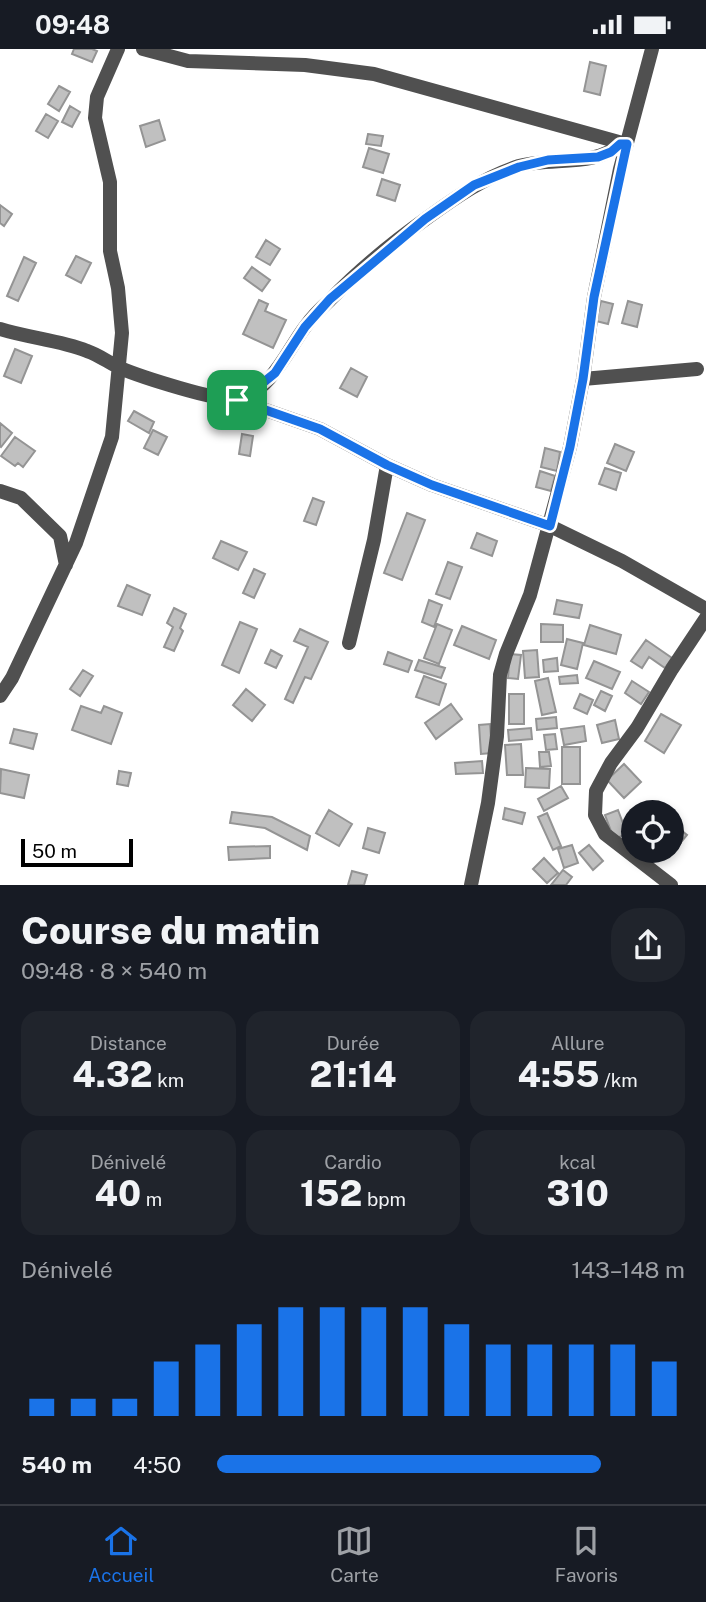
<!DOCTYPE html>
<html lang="fr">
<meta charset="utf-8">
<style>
:root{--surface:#171b24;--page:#20242c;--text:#f1f3f6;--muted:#9ea1a6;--line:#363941;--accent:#1a73e8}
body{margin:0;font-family:"Public Sans",sans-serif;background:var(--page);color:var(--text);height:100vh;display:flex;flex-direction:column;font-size:26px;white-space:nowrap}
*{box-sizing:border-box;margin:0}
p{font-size:23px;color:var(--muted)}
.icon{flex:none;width:38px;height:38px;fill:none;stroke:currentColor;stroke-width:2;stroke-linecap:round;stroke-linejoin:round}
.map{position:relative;height:836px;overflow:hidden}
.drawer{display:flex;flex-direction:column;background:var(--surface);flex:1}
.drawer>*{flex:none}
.controls{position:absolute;left:621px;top:751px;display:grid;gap:14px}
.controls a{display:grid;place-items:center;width:63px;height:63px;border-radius:50%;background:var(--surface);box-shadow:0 4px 10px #0003;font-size:35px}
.scale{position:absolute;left:21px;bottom:18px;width:112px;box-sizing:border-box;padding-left:7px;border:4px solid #000;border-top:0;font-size:19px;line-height:24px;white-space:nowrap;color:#000;-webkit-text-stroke:5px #fff;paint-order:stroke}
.pin{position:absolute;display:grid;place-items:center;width:60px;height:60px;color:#fff;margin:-30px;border-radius:14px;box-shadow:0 4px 10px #0006}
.round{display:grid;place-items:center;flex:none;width:74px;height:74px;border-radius:28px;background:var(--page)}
.head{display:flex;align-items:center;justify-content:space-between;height:119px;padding:0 21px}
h1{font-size:38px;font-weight:800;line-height:52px}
.figures{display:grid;grid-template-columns:repeat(3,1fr);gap:10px;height:119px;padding:7px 21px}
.figures div{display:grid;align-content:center;border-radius:18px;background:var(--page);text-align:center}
.figures b{font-size:35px;font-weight:800}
.figures small{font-size:19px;font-weight:400}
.figures p{font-size:19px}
.chart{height:196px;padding:14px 21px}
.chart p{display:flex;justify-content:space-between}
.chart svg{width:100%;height:126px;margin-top:7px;stroke:var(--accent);stroke-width:6}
ul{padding:0 21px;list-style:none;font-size:23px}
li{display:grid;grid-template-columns:112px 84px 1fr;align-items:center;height:52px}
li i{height:18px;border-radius:9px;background:var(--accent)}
.status{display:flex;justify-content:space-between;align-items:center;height:49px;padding:0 35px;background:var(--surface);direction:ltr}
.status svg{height:19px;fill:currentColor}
.tabs{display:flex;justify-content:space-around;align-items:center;height:98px;border-top:2px solid var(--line);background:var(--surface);font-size:19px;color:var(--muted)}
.tabs a{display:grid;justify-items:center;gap:4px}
.tabs .current{color:var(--accent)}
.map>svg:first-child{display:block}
.building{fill:#c0c0c0;stroke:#949494;stroke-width:2}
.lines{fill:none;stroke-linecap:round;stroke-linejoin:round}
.street{stroke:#505050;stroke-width:14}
.route-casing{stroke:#fff;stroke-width:14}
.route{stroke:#1a73e8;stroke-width:9}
</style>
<div class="status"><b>09:48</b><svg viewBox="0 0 49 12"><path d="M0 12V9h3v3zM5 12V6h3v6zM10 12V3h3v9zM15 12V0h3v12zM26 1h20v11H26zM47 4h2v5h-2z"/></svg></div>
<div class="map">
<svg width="706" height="836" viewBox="0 0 706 836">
<rect width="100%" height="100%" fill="#fff"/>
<path class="building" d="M 74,0 L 92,0 L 97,2 L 92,13 L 72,5 Z
M 590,13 L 606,17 L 600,46 L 584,42 Z
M 59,37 L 70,43 L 59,62 L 48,55 Z
M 70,57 L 80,63 L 72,78 L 62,73 Z
M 46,65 L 58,72 L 48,89 L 36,82 Z
M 159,71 L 165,91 L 146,98 L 140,77 Z
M 368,85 L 383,87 L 381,97 L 366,95 Z
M 369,99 L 389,105 L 383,124 L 363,118 Z
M 382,130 L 400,136 L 395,152 L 377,146 Z
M 0,156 L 12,165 L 4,177 L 0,174 Z
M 266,191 L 280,200 L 270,216 L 256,208 Z
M 76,207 L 91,214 L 81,234 L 66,226 Z
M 24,208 L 36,214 L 18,252 L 7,247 Z
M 252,218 L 270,231 L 262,242 L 244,229 Z
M 259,251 L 268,255 L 265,262 L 286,271 L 273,299 L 243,285 Z
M 601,252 L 613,255 L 608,275 L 596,272 Z
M 628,252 L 642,256 L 637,278 L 622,274 Z
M 15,300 L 32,307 L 21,334 L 4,327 Z
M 351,319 L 367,328 L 357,348 L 340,339 Z
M 134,362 L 154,373 L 149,384 L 128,372 Z
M 0,374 L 12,384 L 1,398 L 0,397 Z
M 153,381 L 167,388 L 158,406 L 144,399 Z
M 242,385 L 253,387 L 250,407 L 239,405 Z
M 15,388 L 35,402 L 23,418 L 18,414 L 15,417 L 1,407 Z
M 615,395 L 634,403 L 626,422 L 607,414 Z
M 545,399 L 560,403 L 557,422 L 541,418 Z
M 605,419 L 621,424 L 616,441 L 599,435 Z
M 540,422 L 555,427 L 551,442 L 536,438 Z
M 313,449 L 324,453 L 316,476 L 304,472 Z
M 407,464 L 425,471 L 402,531 L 384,524 Z
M 477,484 L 497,492 L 492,507 L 471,499 Z
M 221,492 L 247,503 L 238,521 L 213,509 Z
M 448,513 L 462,518 L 450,550 L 436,545 Z
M 254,520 L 265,525 L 254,549 L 243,544 Z
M 127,536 L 150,546 L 142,566 L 118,557 Z
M 429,551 L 442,556 L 434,578 L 422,573 Z
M 557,551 L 582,556 L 579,569 L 554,565 Z
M 174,559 L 186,565 L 180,579 L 183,582 L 174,602 L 164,598 L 173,578 L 167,574 Z
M 240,573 L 257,580 L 239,624 L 222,616 Z
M 437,575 L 452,581 L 439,615 L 424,609 Z
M 541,575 L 563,576 L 563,593 L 541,593 Z
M 590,576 L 621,586 L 616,605 L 584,596 Z
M 462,577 L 496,591 L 489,610 L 454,596 Z
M 300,580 L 328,593 L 311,630 L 305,628 L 293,654 L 285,650 L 308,598 L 294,592 Z
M 567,590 L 583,594 L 577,620 L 561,616 Z
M 646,591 L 672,609 L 665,619 L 649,608 L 642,619 L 631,612 Z
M 271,601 L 282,607 L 276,619 L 265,614 Z
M 537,601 L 539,628 L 525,629 L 523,602 Z
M 388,603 L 412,612 L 408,623 L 384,615 Z
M 510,605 L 521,606 L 518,630 L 508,629 Z
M 557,609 L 558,622 L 544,623 L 543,611 Z
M 419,611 L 445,619 L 441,629 L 415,621 Z
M 594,612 L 620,623 L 612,640 L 586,629 Z
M 83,621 L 93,627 L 80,647 L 70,640 Z
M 577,626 L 578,634 L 560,635 L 559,628 Z
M 424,627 L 446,635 L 439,656 L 416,648 Z
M 548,629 L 556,663 L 542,666 L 535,632 Z
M 632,632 L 649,643 L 641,655 L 625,644 Z
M 246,640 L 265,656 L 252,672 L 233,656 Z
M 601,642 L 612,647 L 605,662 L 594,656 Z
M 509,645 L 524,645 L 524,675 L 509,675 Z
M 580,645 L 593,651 L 587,665 L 574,659 Z
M 451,655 L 462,670 L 436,690 L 425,674 Z
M 81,657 L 101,664 L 104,657 L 122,664 L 111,695 L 72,681 Z
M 661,665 L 681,676 L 664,704 L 645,692 Z
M 556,668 L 557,679 L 537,681 L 536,670 Z
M 615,671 L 619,690 L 602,694 L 597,676 Z
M 490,675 L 492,704 L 481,705 L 479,676 Z
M 584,677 L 586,692 L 564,696 L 561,680 Z
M 531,679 L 532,690 L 509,692 L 508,681 Z
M 14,680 L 37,685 L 33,700 L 10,694 Z
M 555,685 L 557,700 L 546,701 L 544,686 Z
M 521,695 L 523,726 L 507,726 L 505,696 Z
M 562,698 L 580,698 L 580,735 L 562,735 Z
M 539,703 L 549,703 L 551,717 L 540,718 Z
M 482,712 L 483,724 L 456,725 L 455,714 Z
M 624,715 L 641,733 L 624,749 L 607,731 Z
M 526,719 L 550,720 L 549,739 L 525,738 Z
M 1,720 L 29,726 L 24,749 L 0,744 Z
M 119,722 L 131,724 L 128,737 L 117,735 Z
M 561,737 L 568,749 L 544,762 L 538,750 Z
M 505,759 L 525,764 L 522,775 L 503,770 Z
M 329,761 L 352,775 L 339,797 L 316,784 Z
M 618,761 L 627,785 L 614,790 L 605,766 Z
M 232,763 L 272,768 L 310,787 L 307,801 L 265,779 L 230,774 Z
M 547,764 L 561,797 L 553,801 L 538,768 Z
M 677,778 L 687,786 L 670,807 L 663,802 L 672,802 L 672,785 Z
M 368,779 L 385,784 L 379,804 L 363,799 Z
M 572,796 L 578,814 L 564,819 L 558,800 Z
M 589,796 L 603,812 L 593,821 L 579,804 Z
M 270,797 L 270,809 L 229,811 L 228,798 Z
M 544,809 L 558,824 L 547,834 L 533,820 Z
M 563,821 L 572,828 L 566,836 L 551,836 Z
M 352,822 L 367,826 L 364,836 L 348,836 Z"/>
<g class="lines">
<path class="street" d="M 143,0 L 188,12 L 305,16 L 374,25 L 626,95
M 0,280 C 28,289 60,291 87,302 C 99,306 109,314 120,319 C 139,327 221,354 238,350 C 271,342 287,302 305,278 C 312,268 321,259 330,251 C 359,221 393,193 427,169 C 456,148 485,128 519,117 C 551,108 597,118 620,95
M 583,330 L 697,320
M 237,351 L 320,380 L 387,416 L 432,436 L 550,477 L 622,512 L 706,560
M 0,442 L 21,449 L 60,487 L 66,516
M 349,594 L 374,491 L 387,416
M 0,647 L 12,629 L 76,494 L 112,388 L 122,284 L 118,239 L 110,202 L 110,133 L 95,69 L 97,48 L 118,0
M 471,836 L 488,754 L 497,687 L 500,626 L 506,605 L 530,546 L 570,398 L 583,330 L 594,248 L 620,120 L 652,0
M 671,836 L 605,785 L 595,766 L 596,742 L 611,714 L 637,679 L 672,620 L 706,569"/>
</g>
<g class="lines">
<defs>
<path id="route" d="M 620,95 L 627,95 L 594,248 L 583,330 L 570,398 L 550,477 L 432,436 L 387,416 L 320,380 L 237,351 L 253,342 L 275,324 L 305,278 L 330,250 L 425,170 L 474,136 L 519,118 L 548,111 L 598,108 L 611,103 Z"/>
</defs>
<use href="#route" class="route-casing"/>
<use href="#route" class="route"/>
</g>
</svg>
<div class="controls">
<a><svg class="icon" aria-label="locate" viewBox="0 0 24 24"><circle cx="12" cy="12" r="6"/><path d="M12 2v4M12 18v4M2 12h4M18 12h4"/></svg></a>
</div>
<div class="scale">50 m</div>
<div class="pin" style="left:237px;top:351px;background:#1e9e55"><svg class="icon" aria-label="arrive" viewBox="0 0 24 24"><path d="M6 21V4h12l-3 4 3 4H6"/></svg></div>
</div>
<section class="drawer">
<div class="head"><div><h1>Course du matin</h1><p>09:48 · 8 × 540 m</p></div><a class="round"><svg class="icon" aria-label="share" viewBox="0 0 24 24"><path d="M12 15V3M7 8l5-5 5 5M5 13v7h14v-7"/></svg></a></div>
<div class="figures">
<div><p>Distance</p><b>4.32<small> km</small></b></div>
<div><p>Durée</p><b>21:14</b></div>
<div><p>Allure</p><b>4:55<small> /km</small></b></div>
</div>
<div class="figures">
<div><p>Dénivelé</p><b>40<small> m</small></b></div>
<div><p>Cardio</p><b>152<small> bpm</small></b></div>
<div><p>kcal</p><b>310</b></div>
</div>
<div class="chart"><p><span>Dénivelé</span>143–148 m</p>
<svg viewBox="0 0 160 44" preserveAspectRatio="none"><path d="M5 44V38M15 44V38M25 44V38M35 44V25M45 44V19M55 44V12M65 44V6M75 44V6M85 44V6M95 44V6M105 44V12M115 44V19M125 44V19M135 44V19M145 44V19M155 44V25"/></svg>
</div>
<ul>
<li><b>540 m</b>4:50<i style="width:82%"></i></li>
</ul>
</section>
<nav class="tabs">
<a class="current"><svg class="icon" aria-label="home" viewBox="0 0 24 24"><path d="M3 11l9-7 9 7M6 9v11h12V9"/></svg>Accueil</a>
<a><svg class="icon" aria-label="map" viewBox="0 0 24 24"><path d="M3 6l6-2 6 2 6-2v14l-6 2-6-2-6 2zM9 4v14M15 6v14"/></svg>Carte</a>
<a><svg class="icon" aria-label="saved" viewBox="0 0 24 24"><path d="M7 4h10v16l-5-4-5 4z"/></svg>Favoris</a>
</nav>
